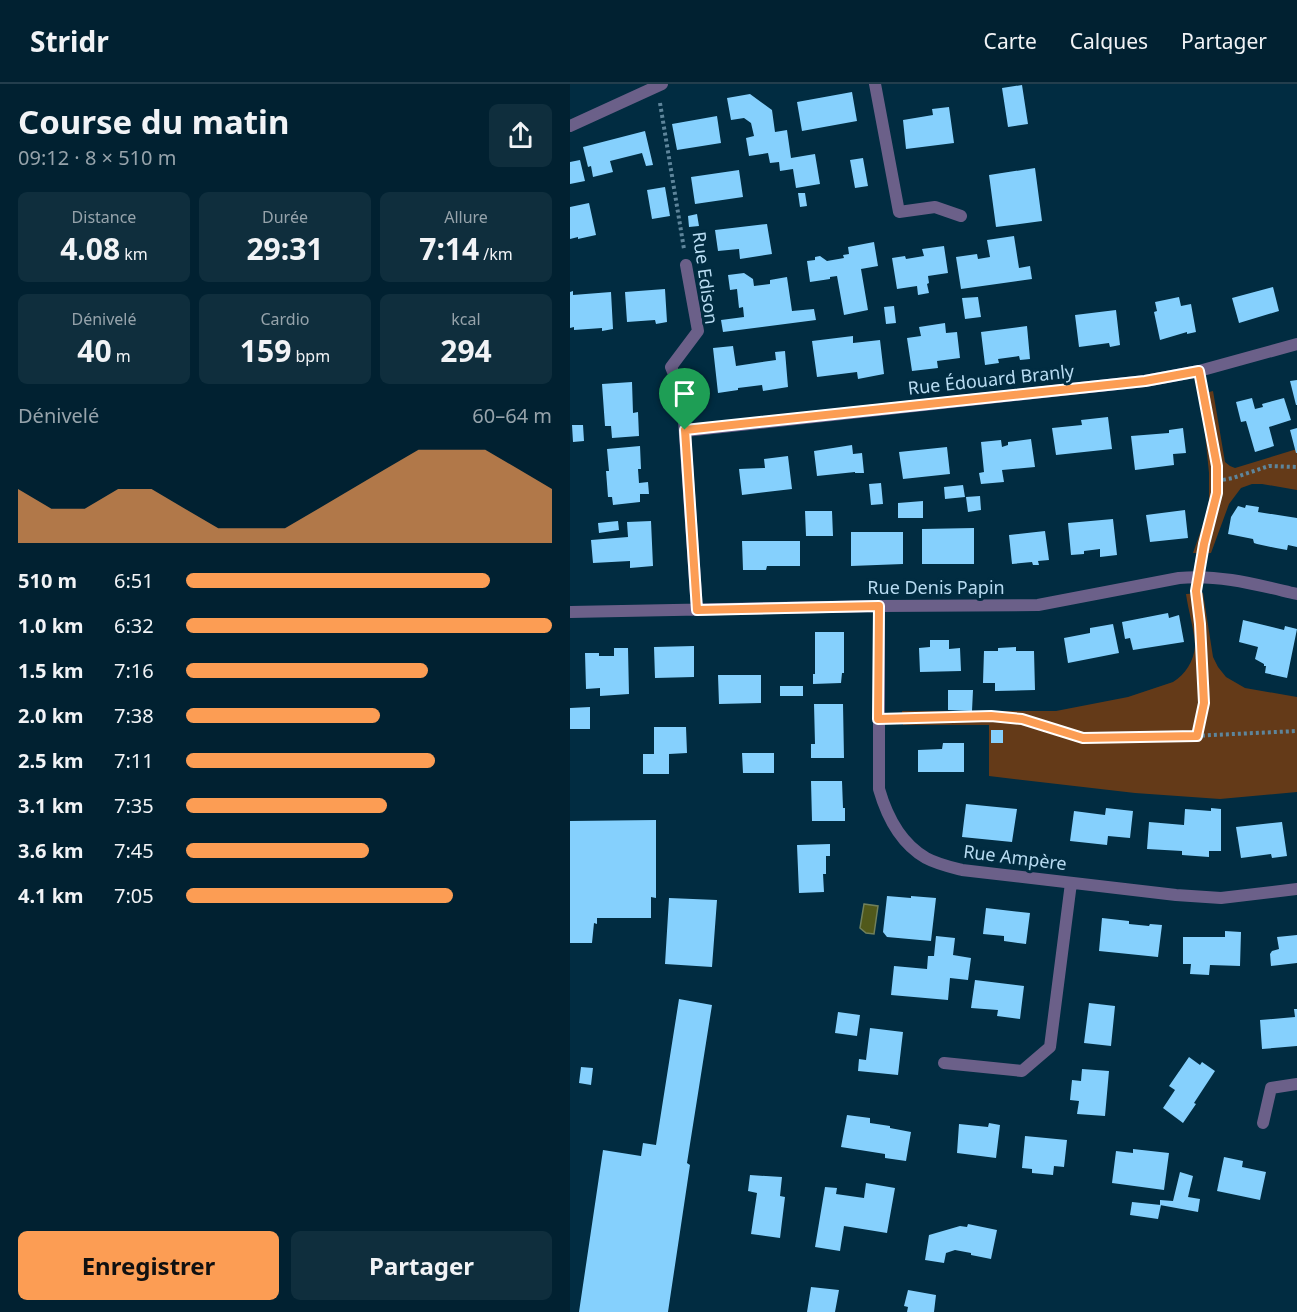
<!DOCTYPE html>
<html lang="fr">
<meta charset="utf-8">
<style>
:root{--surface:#012131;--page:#0f2e3d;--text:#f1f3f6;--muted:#96a3ab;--line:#233e4d;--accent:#fc9d54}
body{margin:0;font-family:"Noto Sans",sans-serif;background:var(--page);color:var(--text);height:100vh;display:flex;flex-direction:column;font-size:22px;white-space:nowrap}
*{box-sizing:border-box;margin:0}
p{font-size:20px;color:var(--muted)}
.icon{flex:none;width:33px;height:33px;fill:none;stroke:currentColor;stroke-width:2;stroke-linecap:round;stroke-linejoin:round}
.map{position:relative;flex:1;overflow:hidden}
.drawer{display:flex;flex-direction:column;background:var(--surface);width:570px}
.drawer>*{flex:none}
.pin{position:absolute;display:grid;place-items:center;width:51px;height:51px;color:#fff;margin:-62px -26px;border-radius:50% 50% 50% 0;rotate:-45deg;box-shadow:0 0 6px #0007}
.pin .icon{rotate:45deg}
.round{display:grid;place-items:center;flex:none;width:63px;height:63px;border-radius:9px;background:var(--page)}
.overview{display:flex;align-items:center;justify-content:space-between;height:102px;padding:0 18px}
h1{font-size:33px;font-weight:700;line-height:45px}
.figures{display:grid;grid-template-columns:repeat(3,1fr);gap:9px;height:102px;padding:6px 18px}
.figures div{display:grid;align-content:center;border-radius:9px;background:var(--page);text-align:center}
.figures b{font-size:30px;font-weight:700}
.figures small{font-size:16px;font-weight:400}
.figures p{font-size:16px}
.chart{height:168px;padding:12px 18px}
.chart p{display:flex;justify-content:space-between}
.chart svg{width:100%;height:108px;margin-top:6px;fill:var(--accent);opacity:.7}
.action{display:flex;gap:12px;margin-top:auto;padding:12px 18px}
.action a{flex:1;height:69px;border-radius:9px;background:var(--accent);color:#111;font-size:24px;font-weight:700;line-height:69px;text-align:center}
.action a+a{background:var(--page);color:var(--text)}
ul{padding:0 18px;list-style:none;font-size:20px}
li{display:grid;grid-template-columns:96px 72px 1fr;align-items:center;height:45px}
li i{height:15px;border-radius:8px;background:var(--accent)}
header{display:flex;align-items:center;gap:36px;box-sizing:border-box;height:84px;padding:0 30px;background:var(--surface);border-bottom:2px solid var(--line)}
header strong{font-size:28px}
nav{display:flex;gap:33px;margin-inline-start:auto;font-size:21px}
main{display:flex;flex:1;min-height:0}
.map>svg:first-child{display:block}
.green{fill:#643a18}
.water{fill:#51591b;stroke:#70805c;stroke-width:1.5}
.building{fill:#85d0fd}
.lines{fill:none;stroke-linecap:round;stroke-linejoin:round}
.path{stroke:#5e859b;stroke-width:4;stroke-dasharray:3 3;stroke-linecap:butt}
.street{stroke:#6b6089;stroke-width:12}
.route-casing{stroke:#fff;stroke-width:12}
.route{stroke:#fc9d54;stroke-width:8}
.labels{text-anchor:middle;stroke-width:6;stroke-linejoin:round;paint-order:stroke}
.street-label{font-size:18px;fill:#b8dcf2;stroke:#012c41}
</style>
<header>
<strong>Stridr</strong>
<nav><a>Carte</a><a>Calques</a><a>Partager</a></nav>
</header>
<main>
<section class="drawer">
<div class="overview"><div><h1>Course du matin</h1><p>09:12 · 8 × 510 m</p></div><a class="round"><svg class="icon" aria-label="share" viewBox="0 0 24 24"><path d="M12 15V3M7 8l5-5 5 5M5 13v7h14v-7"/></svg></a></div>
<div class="figures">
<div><p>Distance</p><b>4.08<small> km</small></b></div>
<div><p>Durée</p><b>29:31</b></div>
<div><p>Allure</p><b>7:14<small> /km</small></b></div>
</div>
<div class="figures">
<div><p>Dénivelé</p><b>40<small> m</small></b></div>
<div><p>Cardio</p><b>159<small> bpm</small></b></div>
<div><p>kcal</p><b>294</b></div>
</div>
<div class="chart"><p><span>Dénivelé</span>60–64 m</p>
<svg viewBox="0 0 160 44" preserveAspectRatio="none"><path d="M0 44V22L10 30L20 30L30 22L40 22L50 30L60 38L70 38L80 38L90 30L100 22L110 14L120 6L130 6L140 6L150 14L160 22V44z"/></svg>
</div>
<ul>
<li><b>510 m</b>6:51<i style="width:83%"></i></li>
<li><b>1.0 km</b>6:32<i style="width:100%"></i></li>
<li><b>1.5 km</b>7:16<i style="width:66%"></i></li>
<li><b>2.0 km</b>7:38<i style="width:53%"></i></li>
<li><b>2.5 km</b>7:11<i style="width:68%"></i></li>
<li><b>3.1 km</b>7:35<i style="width:55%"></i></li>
<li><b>3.6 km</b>7:45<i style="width:50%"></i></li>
<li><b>4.1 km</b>7:05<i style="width:73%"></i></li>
</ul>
<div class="action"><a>Enregistrer</a><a>Partager</a></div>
</section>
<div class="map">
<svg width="727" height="1228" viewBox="0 0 727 1228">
<rect width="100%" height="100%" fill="#012c41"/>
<path class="green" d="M 643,307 L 655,378 L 660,382 L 665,384 L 727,365 L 727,406 L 692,400 L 682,400 L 671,404 L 659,420 L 641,469 L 623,469 L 636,432 L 639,416 L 639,389 L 631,310 Z
M 633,509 L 643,573 L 648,583 L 656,593 L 675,604 L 727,613 L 727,708 L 650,715 L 565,709 L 419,692 L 419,641 L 333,641 L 332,627 L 486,627 L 558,613 L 603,598 C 615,591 624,577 625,562 C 625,549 618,525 616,510 Z"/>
<path class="water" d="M 294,820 L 308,822 L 304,850 L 296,849 L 290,844 Z"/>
<path class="building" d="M 452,1 L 458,40 L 438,43 L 432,4 Z
M 282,8 L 287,37 L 232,47 L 227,18 Z
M 180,10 L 202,26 L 205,48 L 217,46 L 221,74 L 245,70 L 250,100 L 226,104 L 223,85 L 210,87 L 209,78 L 200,79 L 198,69 L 179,72 L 176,54 L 184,52 L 181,39 L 174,34 L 161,36 L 157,14 Z
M 379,23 L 384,59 L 336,65 L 333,36 L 363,31 L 362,25 Z
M 147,32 L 151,59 L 107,66 L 102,40 Z
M 75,47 L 83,81 L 76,82 L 72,69 L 40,77 L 43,88 L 23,93 L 21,82 L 18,83 L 13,63 Z
M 293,74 L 298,102 L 285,104 L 280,76 Z
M 10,76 L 15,97 L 0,100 L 0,78 Z
M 465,84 L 472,137 L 426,143 L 419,91 Z
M 169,86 L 173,113 L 125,120 L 121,93 Z
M 95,103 L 100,132 L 82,135 L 77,106 Z
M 228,109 L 235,109 L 237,122 L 230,123 Z
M 19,119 L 26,151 L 8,155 L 8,153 L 0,155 L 0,123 Z
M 127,130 L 129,142 L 119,143 L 118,132 Z
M 197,140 L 202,170 L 170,175 L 169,165 L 148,167 L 145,146 Z
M 444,152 L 449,184 L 460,182 L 462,195 L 391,205 L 386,173 L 407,170 L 408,175 L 420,173 L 417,156 Z
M 304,158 L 308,182 L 291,185 L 298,226 L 274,231 L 267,192 L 260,193 L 260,195 L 240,198 L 237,177 L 245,176 L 245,173 L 250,172 L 257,177 L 274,174 L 273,171 L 279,170 L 278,163 Z
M 374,162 L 378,189 L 358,192 L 359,199 L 357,200 L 359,209 L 348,211 L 347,202 L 327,205 L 322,174 L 335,172 L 336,175 L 354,172 L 352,165 Z
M 174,189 L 183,195 L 184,202 L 200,200 L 200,196 L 217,193 L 222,227 L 244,225 L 246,236 L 153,248 L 151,236 L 174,233 L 173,223 L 169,224 L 167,205 L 160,206 L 158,191 Z
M 703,203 L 709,227 L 669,239 L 662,214 Z
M 95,205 L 97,238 L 86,240 L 85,236 L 57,238 L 55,208 Z
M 3,207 L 3,211 L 41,208 L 43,245 L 32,247 L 32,244 L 4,246 L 4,243 L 0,244 L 0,208 Z
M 408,213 L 411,233 L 395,235 L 392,214 Z
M 609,213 L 611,222 L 621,220 L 626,248 L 617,250 L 617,248 L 590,256 L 584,228 L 587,227 L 585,218 Z
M 324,222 L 326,239 L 316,240 L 314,223 Z
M 546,226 L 550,261 L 540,263 L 539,259 L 509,263 L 505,231 Z
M 375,239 L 376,249 L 387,248 L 390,274 L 367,277 L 368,284 L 342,287 L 337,254 L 351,252 L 349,243 Z
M 457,242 L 460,275 L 450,276 L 449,272 L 428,275 L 429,279 L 415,281 L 411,248 Z
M 283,252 L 283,259 L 310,256 L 314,290 L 288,295 L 287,288 L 247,293 L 242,257 Z
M 163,262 L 166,282 L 206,276 L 205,268 L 215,267 L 218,303 L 193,307 L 192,301 L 168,304 L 168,306 L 148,309 L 143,264 Z
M 727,296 L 727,321 L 726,321 L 720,297 Z
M 62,298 L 63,329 L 68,328 L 69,352 L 42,354 L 41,342 L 35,342 L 32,300 Z
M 682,314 L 685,325 L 693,323 L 692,320 L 714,314 L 721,336 L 699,343 L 704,362 L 685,368 L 676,337 L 671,338 L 666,318 Z
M 538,333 L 542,365 L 486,371 L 482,344 L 512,341 L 511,336 Z
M 2,341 L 13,341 L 14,357 L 3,358 Z
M 613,344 L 616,369 L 603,370 L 604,381 L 565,386 L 561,352 L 599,349 L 599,346 Z
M 727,344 L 727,369 L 726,369 L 720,346 Z
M 461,355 L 465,383 L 432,386 L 434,398 L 411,400 L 409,389 L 414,388 L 411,358 L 431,356 L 432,363 L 438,361 L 438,358 Z
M 282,361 L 283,370 L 292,369 L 294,389 L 285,389 L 285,388 L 247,392 L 244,367 Z
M 70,362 L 71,385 L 68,385 L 69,399 L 78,398 L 79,410 L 70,410 L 70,418 L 43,421 L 42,413 L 38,413 L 36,387 L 39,387 L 37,365 Z
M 377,363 L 380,390 L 333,395 L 329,368 Z
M 218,372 L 222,405 L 172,411 L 169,385 L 195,384 L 194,375 Z
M 311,399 L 313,420 L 301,421 L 299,400 Z
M 393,401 L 395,413 L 375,415 L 374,403 Z
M 410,412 L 411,426 L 398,428 L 396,413 Z
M 353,417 L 353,434 L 328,434 L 328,419 Z
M 676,421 L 689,423 L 688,428 L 727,434 L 727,463 L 718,461 L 717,466 L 706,464 L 687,460 L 684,459 L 683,455 L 658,450 L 661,433 L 668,422 L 675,424 Z
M 615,426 L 618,454 L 580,458 L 576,431 Z
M 235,427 L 262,427 L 263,452 L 236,452 Z
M 543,435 L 547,471 L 530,473 L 530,465 L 514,467 L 514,470 L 501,471 L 498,439 Z
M 48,437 L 49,446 L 29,449 L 28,439 Z
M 81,437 L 83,482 L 60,484 L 60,477 L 23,479 L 21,456 L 58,453 L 57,438 Z
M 404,444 L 404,480 L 352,480 L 352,445 Z
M 475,447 L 479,476 L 468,477 L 469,481 L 463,481 L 462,478 L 442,480 L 439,451 Z
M 281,448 L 333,448 L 333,480 L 281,482 Z
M 172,457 L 230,457 L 230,482 L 197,482 L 196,486 L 173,486 Z
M 598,529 L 599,534 L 609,531 L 614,558 L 563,566 L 560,554 L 555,555 L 552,538 Z
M 673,536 L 714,546 L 715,542 L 727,545 L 717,594 L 695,589 L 696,582 L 694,582 L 694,580 L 685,575 L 688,563 L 669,558 Z
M 543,540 L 549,569 L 498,579 L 494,554 L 520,549 L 520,544 Z
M 245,548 L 274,548 L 274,589 L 272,589 L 271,599 L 243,600 L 243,590 L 245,590 Z
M 360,556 L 379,556 L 379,565 L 390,564 L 391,587 L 350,588 L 349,564 L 360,563 Z
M 124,562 L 124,593 L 85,594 L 84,563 Z
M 446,563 L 446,567 L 464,567 L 465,606 L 425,607 L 425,599 L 413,599 L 414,567 L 428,567 L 428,564 Z
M 44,564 L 58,564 L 59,610 L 30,612 L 30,604 L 16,605 L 15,569 L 29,569 L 29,572 L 44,572 Z
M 148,591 L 191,591 L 191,619 L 149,620 Z
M 210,602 L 233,602 L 233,612 L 210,612 Z
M 378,606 L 403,606 L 402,627 L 378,626 Z
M 244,620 L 273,620 L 274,674 L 241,674 L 241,660 L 245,660 Z
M 20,623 L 20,645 L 0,645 L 0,624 Z
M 84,643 L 116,643 L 117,669 L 99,670 L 99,690 L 73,690 L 73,670 L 84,670 Z
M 421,646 L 433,646 L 433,659 L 421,659 Z
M 373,659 L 394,659 L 394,688 L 348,688 L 348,666 L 372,665 Z
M 172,669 L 204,669 L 204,689 L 173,689 Z
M 241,697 L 272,697 L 273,724 L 275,724 L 275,737 L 242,737 Z
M 396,720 L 447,725 L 442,758 L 392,753 Z
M 536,724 L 563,727 L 560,754 L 538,752 L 537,761 L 500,757 L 504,727 L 535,731 Z
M 641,724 L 651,725 L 651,767 L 639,767 L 639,773 L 612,771 L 612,767 L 577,765 L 579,738 L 614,741 L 615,725 L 641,727 Z
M 86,736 L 86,814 L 81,813 L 81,834 L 27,834 L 27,840 L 24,839 L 22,859 L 0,859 L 0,737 Z
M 712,738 L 717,772 L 702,774 L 701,770 L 671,774 L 666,743 Z
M 260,760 L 260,772 L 256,772 L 256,790 L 253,790 L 254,808 L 229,809 L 227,761 Z
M 317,812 L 341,814 L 341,812 L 366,814 L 361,857 L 317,853 L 313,848 Z
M 99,814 L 147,816 L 142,883 L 95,880 Z
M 416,824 L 460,829 L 456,860 L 434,857 L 434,852 L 413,850 Z
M 532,834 L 559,837 L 559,840 L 579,842 L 580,840 L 592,841 L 588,873 L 529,867 Z
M 655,847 L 671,848 L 670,882 L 640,881 L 639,891 L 620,890 L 621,880 L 613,880 L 613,853 L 655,853 Z
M 727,851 L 727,879 L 701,882 L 700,870 L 702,867 L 709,865 L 707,853 Z
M 366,852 L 385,854 L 383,871 L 401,874 L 398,896 L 380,894 L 378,916 L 321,911 L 324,882 L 357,885 L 358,872 L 364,872 Z
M 405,896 L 454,902 L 450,935 L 427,932 L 428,926 L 401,924 Z
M 109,915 L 142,921 L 117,1079 L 120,1081 L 98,1228 L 9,1228 L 33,1066 L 71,1072 L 73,1059 L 86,1061 Z
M 519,919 L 545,922 L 541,962 L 514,959 Z
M 724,925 L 727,925 L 727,962 L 692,965 L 690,936 L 725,933 Z
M 268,928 L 290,931 L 287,952 L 265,949 Z
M 300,944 L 333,948 L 328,991 L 288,987 L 289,975 L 296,976 Z
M 619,973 L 630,981 L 632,978 L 645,987 L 624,1019 L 626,1020 L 613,1039 L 593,1024 L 605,1006 L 599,1002 Z
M 11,983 L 23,984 L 21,1001 L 9,999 Z
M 512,985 L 539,987 L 535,1032 L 507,1030 L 509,1017 L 500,1016 L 502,996 L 511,997 Z
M 277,1031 L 300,1034 L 300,1039 L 320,1042 L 320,1044 L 341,1048 L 336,1077 L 315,1074 L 315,1070 L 271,1063 Z
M 419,1039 L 430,1041 L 426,1074 L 387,1069 L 389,1040 L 418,1043 Z
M 455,1052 L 497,1056 L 494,1083 L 484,1082 L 483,1091 L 462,1089 L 462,1085 L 452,1084 Z
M 563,1065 L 599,1069 L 594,1106 L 542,1099 L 546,1067 L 563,1069 Z
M 654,1073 L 673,1077 L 672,1083 L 696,1088 L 690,1116 L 647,1107 Z
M 610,1088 L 623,1092 L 618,1113 L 630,1115 L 628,1128 L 590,1121 L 590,1116 L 603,1117 Z
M 180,1091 L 212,1093 L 210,1112 L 215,1113 L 210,1154 L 181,1150 L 187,1109 L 178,1107 Z
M 296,1099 L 325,1104 L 317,1149 L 274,1142 L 270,1167 L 245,1163 L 255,1103 L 267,1104 L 266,1110 L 294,1114 Z
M 562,1118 L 591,1121 L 588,1135 L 560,1131 Z
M 398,1140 L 427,1146 L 421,1175 L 401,1171 L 401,1169 L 385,1166 L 376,1169 L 374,1179 L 355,1176 L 359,1151 L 390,1142 L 397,1143 Z
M 241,1203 L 269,1206 L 265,1228 L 237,1228 Z
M 338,1206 L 366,1211 L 364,1228 L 337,1228 L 338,1223 L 334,1222 Z"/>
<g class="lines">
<path class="path" d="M 90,19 L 114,165
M 647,397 L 663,394 L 699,382 L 727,383
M 631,479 L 634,460 L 647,409 L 647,382 L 632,303
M 626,510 L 630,540 L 634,619 L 627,652
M 323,635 L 421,632 L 452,635 L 513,654 L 622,652 L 727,647"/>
<path class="street" d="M 305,0 L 329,128 L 365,123 L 391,132
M 0,42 L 92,0
M 116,181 L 128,247 L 101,283 L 112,310 L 113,322 L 127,526
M 115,347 L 575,297 L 629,287 L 727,260
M 309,522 L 309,705 C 317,733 330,759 356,774 C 367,780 380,783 392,786 L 606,811 L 651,814 L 727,805
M 0,528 L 309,522 L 468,521 L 609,494 C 649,490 688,501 727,510
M 374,979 L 452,987 L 480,963 L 501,799
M 693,1039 L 701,1004 L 727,1000"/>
</g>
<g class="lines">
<defs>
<path id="route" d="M 629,287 L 647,382 L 647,409 L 634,460 L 626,507 L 630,540 L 634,619 L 627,652 L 513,654 L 452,635 L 421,632 L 308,635 L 309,522 L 127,526 L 115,346 L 575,297 Z"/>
</defs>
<use href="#route" class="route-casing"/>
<use href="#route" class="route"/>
</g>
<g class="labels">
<g class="street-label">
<text transform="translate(135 194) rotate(82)" y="6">Rue Edison</text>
<text transform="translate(421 296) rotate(-6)" y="6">Rue Édouard Branly</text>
<text x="366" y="510">Rue Denis Papin</text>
<text transform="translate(445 774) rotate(7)" y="6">Rue Ampère</text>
</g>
</g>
</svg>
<div class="pin" style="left:115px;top:346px;background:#1e9e55"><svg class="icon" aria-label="arrive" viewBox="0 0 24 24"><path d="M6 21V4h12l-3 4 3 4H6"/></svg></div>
</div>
</main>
